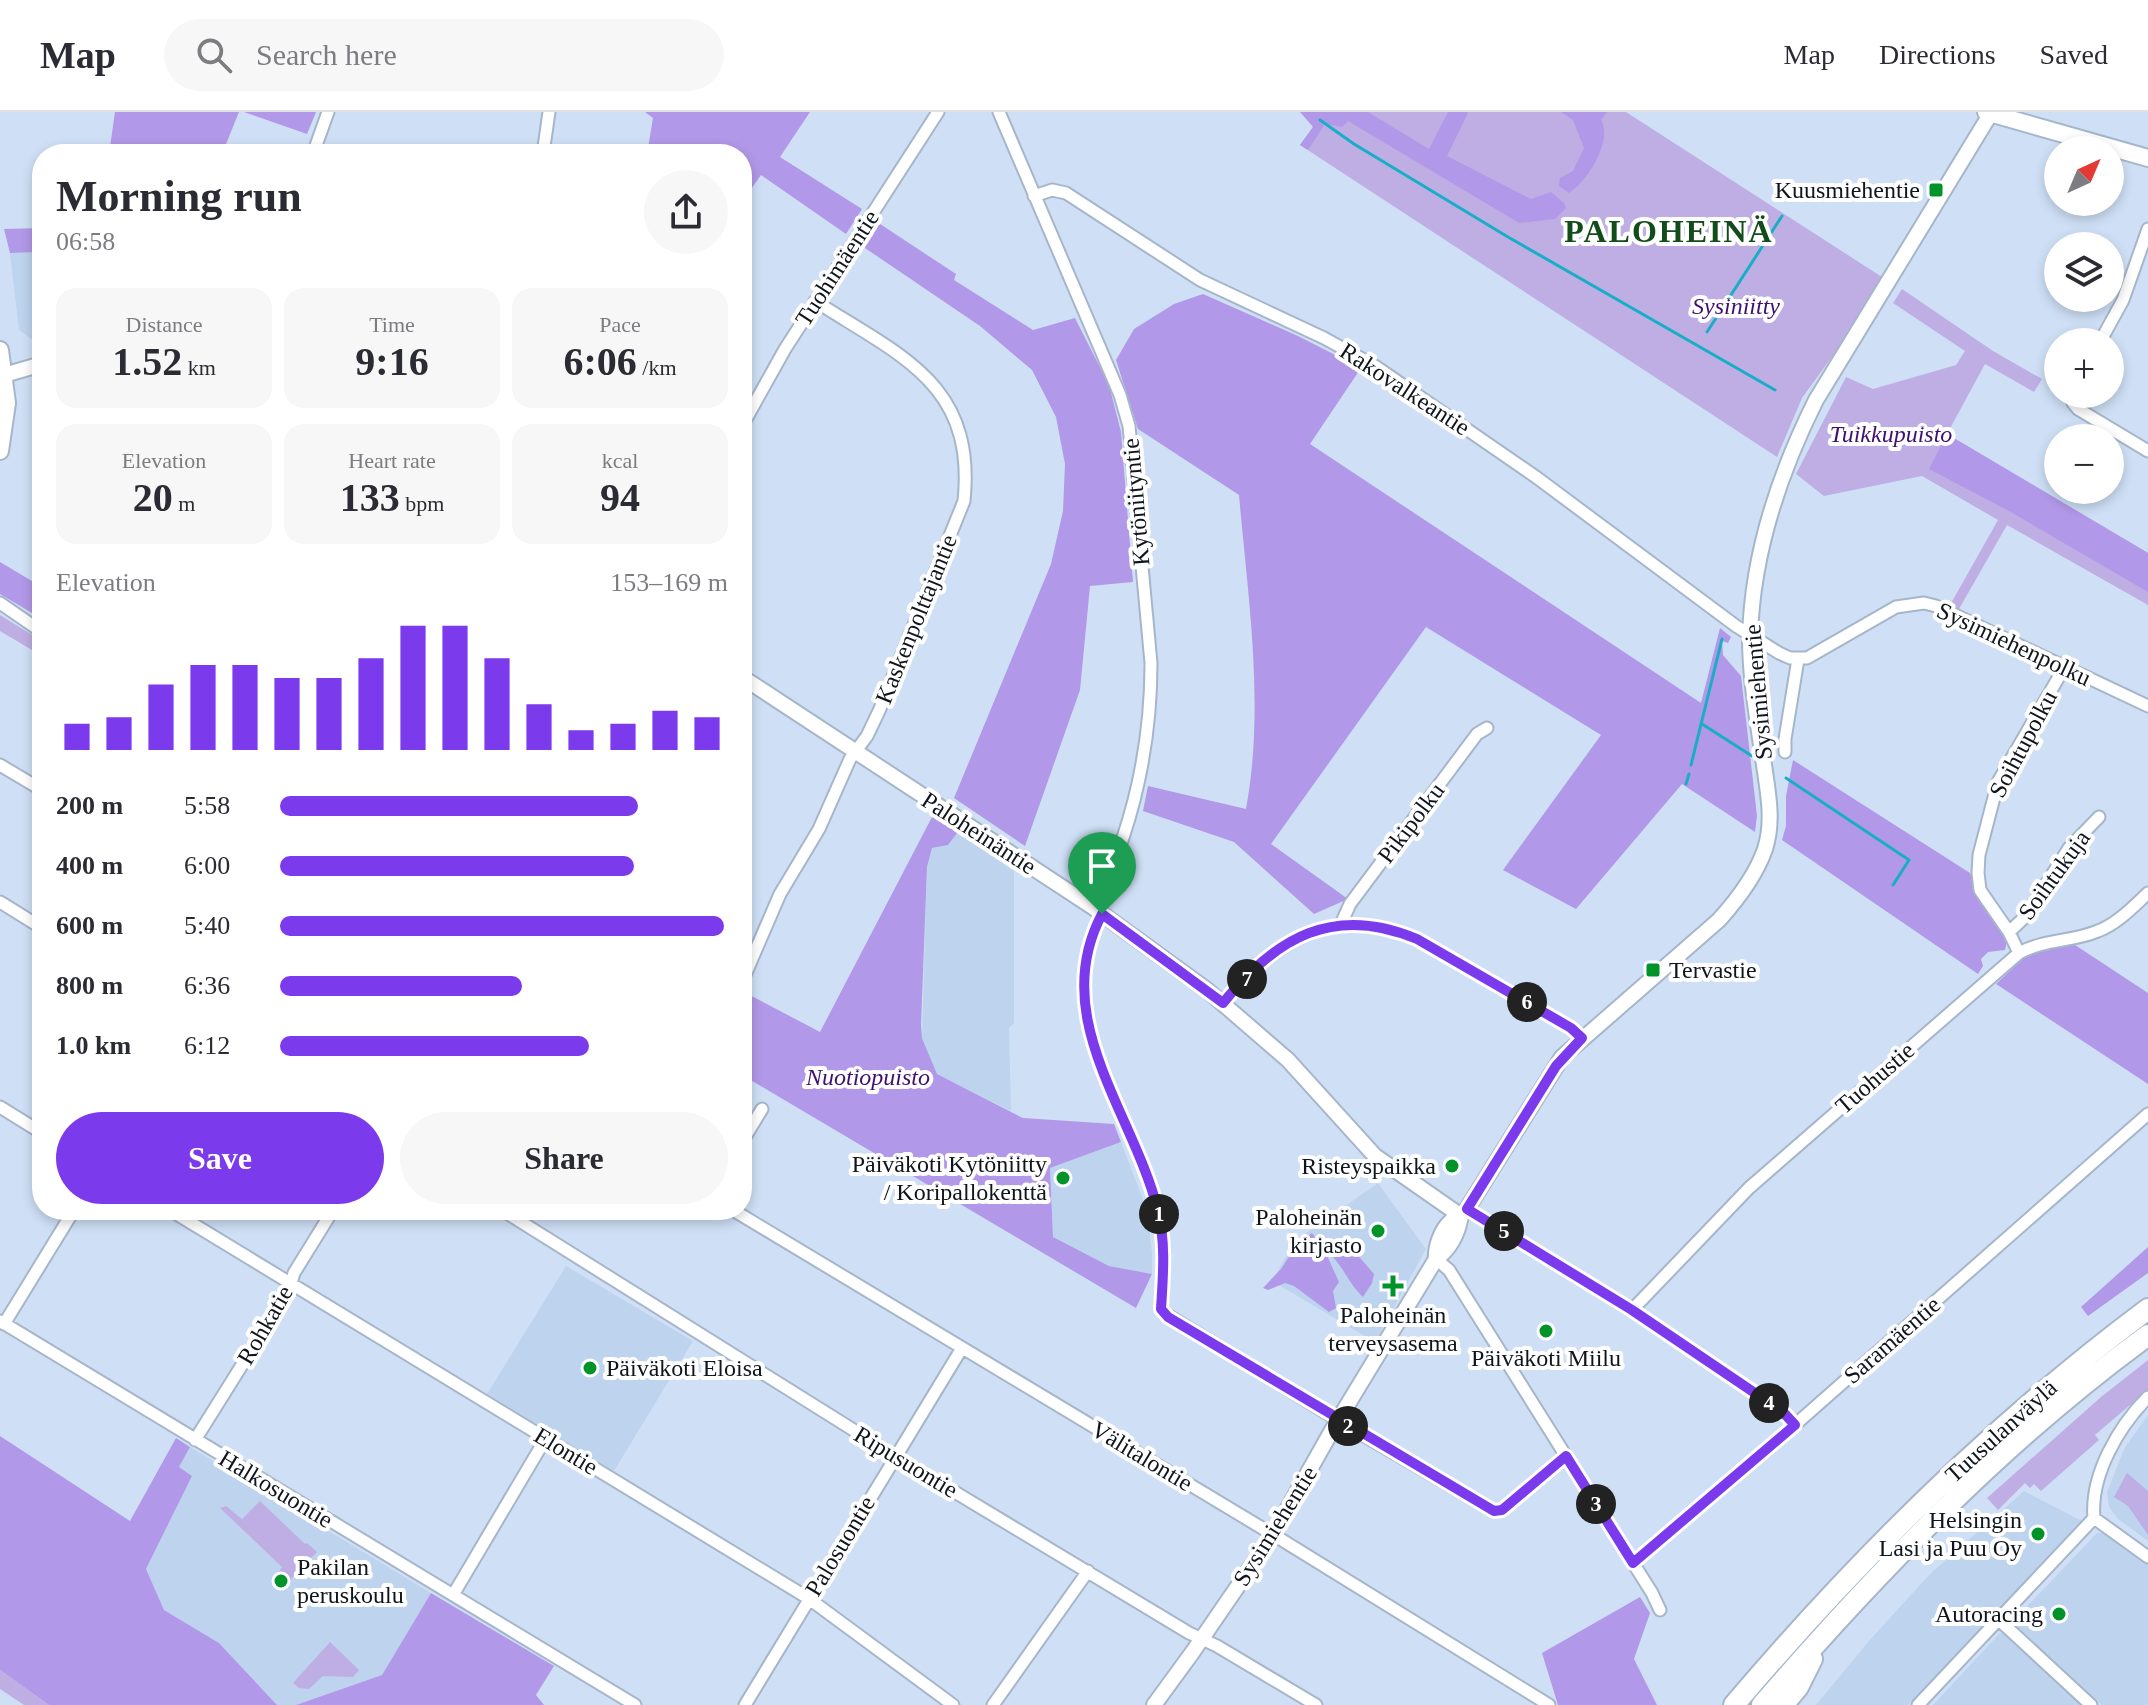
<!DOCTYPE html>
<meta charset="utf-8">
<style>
:root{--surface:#fff;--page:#f7f7f7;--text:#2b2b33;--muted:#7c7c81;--line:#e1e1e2;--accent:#7c3aed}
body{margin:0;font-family:"Times New Roman",serif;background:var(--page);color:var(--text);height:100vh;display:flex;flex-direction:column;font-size:30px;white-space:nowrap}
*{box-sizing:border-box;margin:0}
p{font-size:26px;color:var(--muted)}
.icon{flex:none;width:44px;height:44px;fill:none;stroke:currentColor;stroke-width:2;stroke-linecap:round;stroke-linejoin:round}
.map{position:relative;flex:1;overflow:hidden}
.side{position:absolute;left:32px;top:32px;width:720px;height:1076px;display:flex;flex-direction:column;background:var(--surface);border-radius:32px;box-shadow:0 4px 12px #0003}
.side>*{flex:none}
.needle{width:52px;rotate:44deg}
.fabs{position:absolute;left:2044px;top:24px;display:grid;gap:16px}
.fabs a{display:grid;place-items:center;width:80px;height:80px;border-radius:50%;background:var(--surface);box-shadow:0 4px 12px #0003;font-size:40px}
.pin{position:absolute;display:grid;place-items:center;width:68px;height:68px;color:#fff;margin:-82px -34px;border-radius:50% 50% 50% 0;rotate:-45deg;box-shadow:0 0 8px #0007}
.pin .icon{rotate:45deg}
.km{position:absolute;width:40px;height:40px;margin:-20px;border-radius:50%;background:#222;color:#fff;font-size:22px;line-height:40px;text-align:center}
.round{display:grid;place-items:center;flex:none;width:84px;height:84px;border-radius:42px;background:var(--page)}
.summary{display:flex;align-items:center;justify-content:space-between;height:136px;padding:0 24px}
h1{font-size:44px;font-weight:700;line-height:60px}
.metrics{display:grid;grid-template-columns:repeat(3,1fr);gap:12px;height:136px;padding:8px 24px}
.metrics div{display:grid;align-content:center;border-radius:20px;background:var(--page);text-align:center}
.metrics b{font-size:40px;font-weight:700}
.metrics small{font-size:22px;font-weight:400}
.metrics p{font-size:22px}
.chart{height:224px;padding:16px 24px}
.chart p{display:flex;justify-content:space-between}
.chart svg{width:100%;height:144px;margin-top:8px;stroke:var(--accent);stroke-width:6}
.cta{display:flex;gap:16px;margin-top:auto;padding:16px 24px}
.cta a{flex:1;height:92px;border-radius:48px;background:var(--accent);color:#fff;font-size:32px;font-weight:700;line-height:92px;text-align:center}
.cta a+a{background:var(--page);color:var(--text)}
ul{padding:0 24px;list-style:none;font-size:26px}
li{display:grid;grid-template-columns:128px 96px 1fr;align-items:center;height:60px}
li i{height:20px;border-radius:10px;background:var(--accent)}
header{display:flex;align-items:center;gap:48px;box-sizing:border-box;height:112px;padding:0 40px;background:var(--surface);border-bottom:2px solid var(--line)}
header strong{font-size:38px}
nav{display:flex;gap:44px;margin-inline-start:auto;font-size:28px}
.search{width:560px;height:72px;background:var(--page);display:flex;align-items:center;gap:20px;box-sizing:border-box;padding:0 28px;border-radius:44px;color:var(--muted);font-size:30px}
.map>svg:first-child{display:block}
.built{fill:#bed3ee}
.green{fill:#bfaee4}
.forest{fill:#b298e8}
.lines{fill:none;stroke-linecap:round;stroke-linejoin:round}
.stream{stroke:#18aec5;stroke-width:3}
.minor-casing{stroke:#a6b6ca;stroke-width:15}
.tertiary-casing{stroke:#a6b6ca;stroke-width:18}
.secondary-casing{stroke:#a6b6ca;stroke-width:20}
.motorway-casing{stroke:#a6b6ca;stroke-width:24}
.minor{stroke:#fff;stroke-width:11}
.tertiary{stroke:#fff;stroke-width:14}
.secondary{stroke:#fff;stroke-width:16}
.motorway{stroke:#fff;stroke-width:20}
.route-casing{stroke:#fff;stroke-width:16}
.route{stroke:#7c3aed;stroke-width:10}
.poi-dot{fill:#009329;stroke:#fff;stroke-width:3}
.labels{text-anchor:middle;stroke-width:8;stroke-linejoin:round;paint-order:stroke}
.poi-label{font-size:24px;fill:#0f151c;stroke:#fff;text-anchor:end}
.street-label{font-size:24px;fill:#0f151c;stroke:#fff}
.park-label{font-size:24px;font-style:italic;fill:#3e116f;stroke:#fff}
.district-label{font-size:32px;font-weight:bold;letter-spacing:2px;fill:#114c1a;stroke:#fff}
</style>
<header>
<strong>Map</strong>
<div class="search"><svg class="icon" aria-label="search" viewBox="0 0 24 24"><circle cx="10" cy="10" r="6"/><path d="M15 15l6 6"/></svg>Search here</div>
<nav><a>Map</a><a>Directions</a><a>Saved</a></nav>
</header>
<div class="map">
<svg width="2148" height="1593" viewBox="0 0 2148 1593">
<rect width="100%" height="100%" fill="#cfe0f6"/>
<path class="built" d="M 42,140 L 42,230 L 37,231 L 19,218 L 10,141 Z
M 958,720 L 1014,759 L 1014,911 L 1009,916 L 1011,999 L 937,962 L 922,926 L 927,755 L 932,736 L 948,733 Z
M 1121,1030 L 1147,1098 L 1152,1141 L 1152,1162 L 1109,1154 L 1053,1125 L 1050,1056 Z
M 1378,1071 L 1426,1137 L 1375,1230 L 1272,1169 L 1295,1129 Z
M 566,1154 L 693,1229 L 614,1359 L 487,1282 Z
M 2148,1303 L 2148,1429 L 2118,1407 L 2109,1395 L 2107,1380 L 2124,1337 Z
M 190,1335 L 431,1481 L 382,1563 L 296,1593 L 277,1593 L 219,1531 L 164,1498 L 146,1457 L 192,1364 L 179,1355 Z
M 2024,1379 L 2082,1409 L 1908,1593 L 1816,1593 L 1868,1530 L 1930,1462 Z
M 2097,1421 L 2104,1421 L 2148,1452 L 2148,1593 L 2102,1593 L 2015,1514 L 2016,1506 Z
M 2000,1521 L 2006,1521 L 2083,1593 L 1933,1593 Z"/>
<path class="green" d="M 1324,0 L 1626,0 L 1882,165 L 1845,227 L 1802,286 L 1777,345 L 1300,33 Z
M 1902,177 L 1993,239 L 2042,267 L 2034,280 L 1985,252 L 1947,322 L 2148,441 L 2148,493 L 2007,413 L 1959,497 L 1950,493 L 1998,408 L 1922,364 L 1824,384 L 1796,362 L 1846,265 L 1873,277 L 1956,253 L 1965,239 L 1893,191 Z
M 0,503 L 42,529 L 42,544 L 0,519 Z
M 2148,1248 L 2148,1278 L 2134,1293 L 2130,1293 L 2095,1323 L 2099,1328 L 2041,1379 L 2034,1372 L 2030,1376 L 2025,1371 L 1998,1398 L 1987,1386 L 2101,1285 Z
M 2127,1361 L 2148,1379 L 2148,1423 L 2128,1394 L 2114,1385 Z
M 260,1389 L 305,1432 L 307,1431 L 317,1440 L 289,1469 L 279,1460 L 282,1455 L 220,1396 L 226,1394 L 242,1407 Z
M 330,1530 L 359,1558 L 353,1565 L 323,1564 L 309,1577 L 299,1576 L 293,1571 Z
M 0,1558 L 49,1593 L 24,1593 L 0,1577 Z"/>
<path class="forest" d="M 115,0 L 239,0 L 222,42 L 109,42 Z
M 244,0 L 316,0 L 307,22 Z
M 645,0 L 810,0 L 780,45 L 862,97 L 846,122 L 761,63 L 742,90 L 742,42 L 647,42 L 653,6 Z
M 1300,0 L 1368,0 L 1429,37 L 1448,0 L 1466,0 L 1468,1 L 1447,44 L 1531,87 L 1551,80 L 1564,91 L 1566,96 L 1555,107 L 1519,111 L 1348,9 L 1342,15 L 1325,12 L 1308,38 L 1300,33 L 1313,15 Z
M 1561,0 L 1607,0 L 1601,8 C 1613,29 1587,70 1569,81 L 1559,74 L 1560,66 L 1573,59 L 1584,36 L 1573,8 Z
M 877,110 L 956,162 L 954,168 L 1033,218 L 1075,206 L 1109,273 L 1121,320 L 1133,470 L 1090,474 L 1080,578 L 1025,734 L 954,686 L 1051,452 L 1063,399 L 1065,352 L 1056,305 L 1032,258 L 980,214 L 862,134 Z
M 42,116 L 42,140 L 10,141 L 4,117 Z
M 1203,182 L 1298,224 L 1361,256 L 1310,332 L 1701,591 L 1720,516 L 1731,525 L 1728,531 L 1722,529 L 1723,543 L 1741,564 L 1757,704 L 1755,720 L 1682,672 L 1576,797 L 1503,758 L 1601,623 L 1426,515 L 1271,732 L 1348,787 L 1314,802 L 1234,730 L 1143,699 L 1148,674 L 1246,697 C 1265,594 1248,487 1239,383 L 1138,317 L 1116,248 L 1134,217 L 1174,192 Z
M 1947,322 L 2148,441 L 2148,480 L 2009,399 L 1929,357 Z
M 0,450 L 42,475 L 42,507 L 0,482 Z
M 1793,648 L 1970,761 L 1975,776 L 2007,829 L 2005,838 L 1988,840 L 1981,847 L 1983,854 L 1978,862 L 1782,728 L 1786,714 L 1786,684 Z
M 933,703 L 958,720 L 948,733 L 932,736 L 927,755 L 921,913 L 922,926 L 937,962 L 1023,1006 L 1114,1012 L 1121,1030 L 1050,1056 L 1053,1125 L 1109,1154 L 1152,1162 L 1136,1196 L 742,963 L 742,879 L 820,920 Z
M 2072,831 L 2148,881 L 2148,972 L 1996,872 L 2029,841 Z
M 1312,1121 L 1324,1137 L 1339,1170 L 1333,1179 L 1336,1196 L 1329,1200 L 1294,1174 L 1285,1171 L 1268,1178 L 1263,1176 L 1281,1157 L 1297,1132 Z
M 1349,1133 L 1374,1162 L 1372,1171 L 1363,1185 C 1349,1172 1345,1158 1333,1145 L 1345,1134 Z
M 2148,1135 L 2148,1161 L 2088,1204 L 2081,1195 Z
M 0,1324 L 130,1409 L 176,1326 L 190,1335 L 179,1355 L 192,1364 L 146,1457 L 164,1498 L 219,1531 L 277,1593 L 49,1593 L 0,1558 Z
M 431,1481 L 554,1554 L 536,1583 L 544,1593 L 296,1593 L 382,1563 Z
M 1640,1485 L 1650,1501 L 1634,1547 L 1657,1593 L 1558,1593 L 1542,1541 Z"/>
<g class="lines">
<path class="stream" d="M 1320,8 L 1354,32 L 1508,125 L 1775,278
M 1707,220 L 1782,104
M 1702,612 L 1752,644
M 1691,653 L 1722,527
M 1786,666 L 1909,748 L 1893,773
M 1686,672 L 1689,662"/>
<defs>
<path id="minor" d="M 999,0 L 1120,283 L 1129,314 L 1151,551 C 1151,637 1132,719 1094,796
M 313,42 L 328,0
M 543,42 L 549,0
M 1034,84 L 1052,78 L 1066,81 L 1200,168 L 1324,226 L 1375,254 L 1536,365 L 1736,514 L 1779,541 L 1790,546 L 1807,546 L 1896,495 L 1924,491 L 1936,494 L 2148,594
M 2100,230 L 2123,188 L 2148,117
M 2072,282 L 2073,291 L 2078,297 L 2148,339
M 742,314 L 785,237 L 938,0
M 0,491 L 42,520
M 1785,640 L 1785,627 L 1798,547
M 0,653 L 42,678
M 0,790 L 42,816
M 1102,802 C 1047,907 1134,1001 1158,1099 C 1166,1132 1163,1164 1161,1197 L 1164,1201 L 1351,1316 L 1494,1399 L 1502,1398 L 1566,1344
M 1341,812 L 1350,792 L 1477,622 L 1487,616
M 2009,820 L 2026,804 L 2069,736 L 2099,705
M 2019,841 L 2009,820 L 1980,778 L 1978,761 L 1979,743 L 1998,670 L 2064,556
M 745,863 L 780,782 L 819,717 L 850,647 L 867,624 L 879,599 L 964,389 C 976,271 900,244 815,189
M 1223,891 C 1277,826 1334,792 1417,827 L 1571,916 L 1582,926
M 0,995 L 42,1021
M 742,1030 L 762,997
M 1467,1097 L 1632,1198 L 1783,1300 L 1795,1313
M 170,1098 L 808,1486 L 953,1593
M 502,1098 L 895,1344 L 1189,1521 L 1217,1534 L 1316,1593
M 733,1098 L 1282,1428 L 1549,1593
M 1436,1147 L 1449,1158 L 1652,1481 L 1660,1498
M 1632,1198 L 1749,1076 L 2019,841 C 2045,827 2072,830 2098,819 C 2117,812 2133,795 2148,781
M 0,1209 L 635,1593
M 4,1212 L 74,1098
M 195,1328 L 289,1178 L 294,1161 L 333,1098
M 2094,1406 L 2148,1445
M 1633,1451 L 1763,1341 L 2148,1002
M 453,1483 L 546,1326
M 1999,1508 L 2091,1593
M 745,1593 L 962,1236
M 993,1593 L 1088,1459
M 1918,1593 L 2094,1406 C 2090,1363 2119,1314 2148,1285"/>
<path id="tertiary" d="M 4,263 L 42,252
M 742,565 L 1094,796 L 1207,878 L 1288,948 L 1375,1044 L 1461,1104
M 1436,1147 C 1435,1135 1441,1118 1451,1109 C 1456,1104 1462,1103 1467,1097 L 1562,945 L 1719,808 C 1737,788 1756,763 1765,737 C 1774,709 1768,681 1764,653 C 1758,611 1750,568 1750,526 C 1752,442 1779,362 1816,288 L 1991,1
M 1154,1593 L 1192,1541 L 1273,1423 L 1331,1320 L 1436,1147 C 1450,1137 1458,1121 1461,1104"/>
<path id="secondary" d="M 1986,0 L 2148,46
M 0,238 L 7,291 L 0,339"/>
<path id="motorway" d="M 1734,1593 C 1858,1447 1995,1311 2148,1197
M 1762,1593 C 1878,1459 2004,1328 2148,1223
M 1783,1593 L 1798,1575 L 1812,1547"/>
</defs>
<use href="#minor" class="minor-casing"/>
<use href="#tertiary" class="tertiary-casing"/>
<use href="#secondary" class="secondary-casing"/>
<use href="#motorway" class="motorway-casing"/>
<use href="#minor" class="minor"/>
<use href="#tertiary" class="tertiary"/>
<use href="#secondary" class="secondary"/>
<use href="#motorway" class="motorway"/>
</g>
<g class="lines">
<defs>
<path id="route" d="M 1102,802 L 1223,891 C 1276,825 1334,792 1417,827 L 1571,916 L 1582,926 L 1556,954 L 1467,1097 L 1632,1198 L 1783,1300 L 1795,1313 L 1633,1451 L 1566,1344 L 1502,1398 L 1494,1399 L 1168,1205 L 1161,1197 C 1163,1164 1166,1132 1158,1099 C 1134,1001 1047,906 1102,802 Z"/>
</defs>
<use href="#route" class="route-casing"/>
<use href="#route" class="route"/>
</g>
<g class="poi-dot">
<rect x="1928" y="70" width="16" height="16" rx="4"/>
<rect x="1645" y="850" width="16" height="16" rx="4"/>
<circle cx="1452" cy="1054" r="8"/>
<circle cx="1063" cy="1066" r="8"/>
<circle cx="1378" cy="1119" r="8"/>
<path d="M1389 1162h8v8h8v8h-8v8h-8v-8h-8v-8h8z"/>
<circle cx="1546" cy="1219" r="8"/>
<circle cx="590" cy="1256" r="8"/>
<circle cx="2038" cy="1422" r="8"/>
<circle cx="281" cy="1469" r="8"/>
<circle cx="2059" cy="1502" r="8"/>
</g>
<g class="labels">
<g class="poi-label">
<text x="1920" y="86">Kuusmiehentie</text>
<text x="1669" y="866" text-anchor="start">Tervastie</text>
<text x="1047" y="1060">Päiväkoti Kytöniitty<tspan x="1047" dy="28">/ Koripallokenttä</tspan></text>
<text x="1436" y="1062">Risteyspaikka</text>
<text x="1362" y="1113">Paloheinän<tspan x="1362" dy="28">kirjasto</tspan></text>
<text x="1393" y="1211" text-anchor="middle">Paloheinän<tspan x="1393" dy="28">terveysasema</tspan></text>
<text x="1546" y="1254" text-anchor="middle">Päiväkoti Miilu</text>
<text x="606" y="1264" text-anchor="start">Päiväkoti Eloisa</text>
<text x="2022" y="1416">Helsingin<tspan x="2022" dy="28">Lasi ja Puu Oy</tspan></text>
<text x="297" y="1463" text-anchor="start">Pakilan<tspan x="297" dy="28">peruskoulu</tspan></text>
<text x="2043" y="1510">Autoracing</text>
</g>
<g class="street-label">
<text transform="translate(837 156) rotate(-57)" y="8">Tuohimäentie</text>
<text transform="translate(1405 277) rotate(33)" y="8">Rakovalkeantie</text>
<text transform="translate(1136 390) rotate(-95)" y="8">Kytöniityntie</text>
<text transform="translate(916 507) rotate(-68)" y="8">Kaskenpolttajantie</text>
<text transform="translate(2014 532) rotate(25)" y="8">Sysimiehenpolku</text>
<text transform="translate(1758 580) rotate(-95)" y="8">Sysimiehentie</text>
<text transform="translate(2023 632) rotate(-62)" y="8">Soihtupolku</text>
<text transform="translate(1411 711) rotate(-53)" y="8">Pikipolku</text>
<text transform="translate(979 721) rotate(33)" y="8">Paloheinäntie</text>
<text transform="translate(2054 763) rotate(-54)" y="8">Soihtukuja</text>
<text transform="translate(1875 966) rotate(-41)" y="8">Tuohustie</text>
<text transform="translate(265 1213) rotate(-60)" y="8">Rohkatie</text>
<text transform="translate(1892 1228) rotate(-41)" y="8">Saramäentie</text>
<text transform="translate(2001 1319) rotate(-42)" y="8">Tuusulanväylä</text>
<text transform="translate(566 1339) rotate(31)" y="8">Elontie</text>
<text transform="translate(1142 1344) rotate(31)" y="8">Välitalontie</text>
<text transform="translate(906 1350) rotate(31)" y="8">Ripusuontie</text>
<text transform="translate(276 1377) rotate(31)" y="8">Halkosuontie</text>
<text transform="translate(1275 1414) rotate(-58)" y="8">Sysimiehentie</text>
<text transform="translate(840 1434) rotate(-59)" y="8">Palosuontie</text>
</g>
<g class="park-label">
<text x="1736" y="202">Sysiniitty</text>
<text x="1891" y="330">Tuikkupuisto</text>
<text x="868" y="973">Nuotiopuisto</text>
</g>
<g class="district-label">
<text x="1669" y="130">PALOHEINÄ</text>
</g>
</g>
</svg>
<div class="fabs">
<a><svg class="needle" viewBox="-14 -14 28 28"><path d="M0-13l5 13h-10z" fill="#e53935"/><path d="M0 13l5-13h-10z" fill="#7c7c81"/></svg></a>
<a><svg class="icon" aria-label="layers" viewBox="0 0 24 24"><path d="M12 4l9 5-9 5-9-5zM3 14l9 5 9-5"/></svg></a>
<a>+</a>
<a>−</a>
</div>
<div class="pin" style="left:1102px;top:802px;background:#1e9e55"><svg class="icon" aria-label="arrive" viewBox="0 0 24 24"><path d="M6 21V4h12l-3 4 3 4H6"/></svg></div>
<b class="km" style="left:1159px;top:1102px">1</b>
<b class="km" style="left:1348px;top:1314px">2</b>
<b class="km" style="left:1596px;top:1392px">3</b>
<b class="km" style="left:1769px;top:1291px">4</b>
<b class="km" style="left:1504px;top:1119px">5</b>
<b class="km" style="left:1527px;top:890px">6</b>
<b class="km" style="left:1247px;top:867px">7</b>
<section class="side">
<div class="summary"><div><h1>Morning run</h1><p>06:58</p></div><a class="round"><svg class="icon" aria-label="share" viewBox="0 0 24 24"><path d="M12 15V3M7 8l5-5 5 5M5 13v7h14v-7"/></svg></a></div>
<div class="metrics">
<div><p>Distance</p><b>1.52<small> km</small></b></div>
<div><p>Time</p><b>9:16</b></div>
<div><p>Pace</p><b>6:06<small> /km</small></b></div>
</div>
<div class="metrics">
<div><p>Elevation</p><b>20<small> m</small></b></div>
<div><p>Heart rate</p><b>133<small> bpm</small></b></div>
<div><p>kcal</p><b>94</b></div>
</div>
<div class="chart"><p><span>Elevation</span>153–169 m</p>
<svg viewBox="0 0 160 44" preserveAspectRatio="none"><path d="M5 44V36M15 44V34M25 44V24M35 44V18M45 44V18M55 44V22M65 44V22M75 44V16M85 44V6M95 44V6M105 44V16M115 44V30M125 44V38M135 44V36M145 44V32M155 44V34"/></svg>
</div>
<ul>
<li><b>200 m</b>5:58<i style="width:80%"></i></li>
<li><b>400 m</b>6:00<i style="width:79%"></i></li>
<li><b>600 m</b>5:40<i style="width:99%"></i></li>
<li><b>800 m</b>6:36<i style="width:54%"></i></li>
<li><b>1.0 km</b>6:12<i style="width:69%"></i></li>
</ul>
<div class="cta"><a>Save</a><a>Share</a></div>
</section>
</div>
